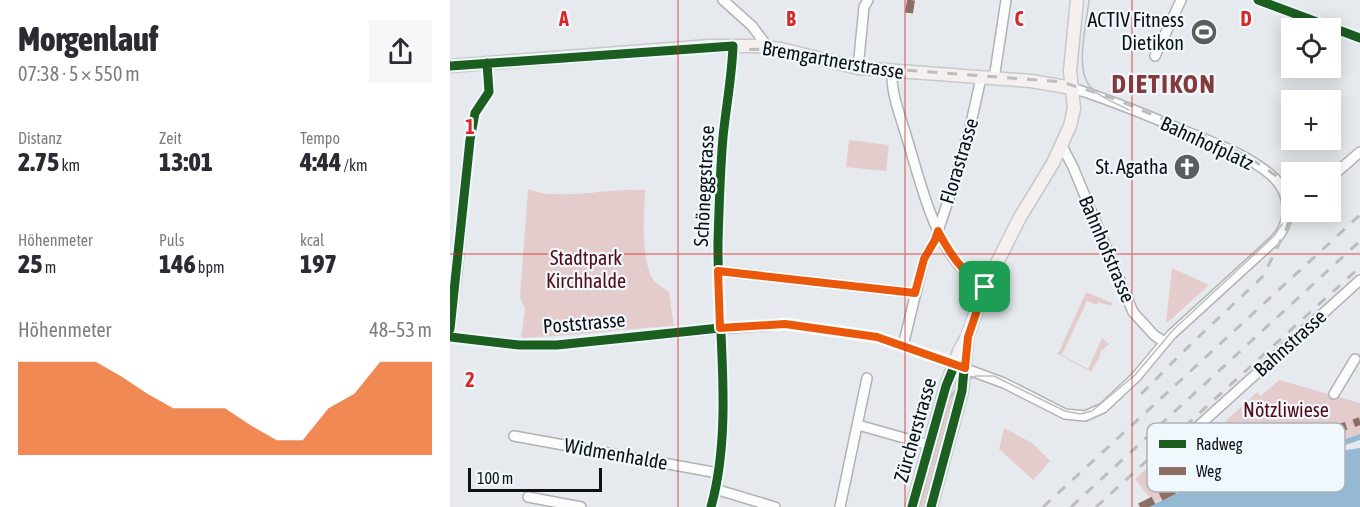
<!DOCTYPE html>
<html lang="de">
<meta charset="utf-8">
<style>
:root{--surface:#fff;--page:#f7f7f7;--text:#2b2b33;--muted:#7c7c81;--accent:#ea580c}
body{margin:0;font-family:"Asap Condensed",sans-serif;background:var(--page);color:var(--text);height:100vh;display:flex;flex-direction:column;font-size:22px;white-space:nowrap}
*{box-sizing:border-box;margin:0}
p{font-size:20px;color:var(--muted)}
.icon{flex:none;width:33px;height:33px;fill:none;stroke:currentColor;stroke-width:2;stroke-linecap:round;stroke-linejoin:round}
.map{position:relative;flex:1;overflow:hidden}
.panel{display:flex;flex-direction:column;background:var(--surface);width:450px}
.panel>*{flex:none}
.buttons{position:absolute;left:831px;top:18px;display:grid;gap:12px}
.buttons a{display:grid;place-items:center;width:60px;height:60px;border-radius:0px;background:var(--surface);box-shadow:0 3px 15px #0003;font-size:30px}
.scale{position:absolute;left:18px;bottom:15px;width:134px;box-sizing:border-box;padding-left:6px;border:3px solid #0e1113;border-top:0;font-size:16px;line-height:21px;white-space:nowrap;color:#0e1113;-webkit-text-stroke:4px #f0f8fe;paint-order:stroke}
.pin{position:absolute;display:grid;place-items:center;width:51px;height:51px;color:#fff;margin:-26px;border-radius:12px;box-shadow:0 3px 9px #0006}
.round{display:grid;place-items:center;flex:none;width:63px;height:63px;border-radius:0px;background:var(--page)}
.headline{display:flex;align-items:center;justify-content:space-between;height:102px;padding:0 18px}
h1{font-size:33px;font-weight:800;line-height:45px}
.figures{display:grid;grid-template-columns:repeat(3,1fr);gap:9px;height:102px;padding:6px 18px}
.figures div{display:grid;align-content:center}
.figures b{font-size:26px;font-weight:800}
.figures small{font-size:16px;font-weight:400}
.figures p{font-size:16px}
.chart{height:168px;padding:12px 18px}
.chart p{display:flex;justify-content:space-between}
.chart svg{width:100%;height:108px;margin-top:6px;fill:var(--accent);opacity:.7}
main{display:flex;flex:1;min-height:0}
.map>svg:first-child{display:block}
.green{fill:#e4cccd}
.water{fill:#95b8d3}
.lines{fill:none;stroke-linecap:round;stroke-linejoin:round}
.minor-casing{stroke:#b0b2b5;stroke-width:12}
.major-casing{stroke:#c6c8c9;stroke-width:15}
.minor{stroke:#fbfcfc;stroke-width:9}
.major{stroke:#f5eff0;stroke-width:12}
.tram{stroke:#bcbdbe;stroke-width:1.5}
.rail{stroke:#bcbdbe;stroke-width:3;stroke-dasharray:10 10;stroke-linecap:butt}
.quiet{stroke:#8d6e63;stroke-width:8;stroke-dasharray:15 8;stroke-linecap:butt}
.cycleway-casing{stroke:#f0f8fe;stroke-width:13}
.cycleway{stroke:#1b5e20;stroke-width:9}
.route-casing{stroke:#fff;stroke-width:12}
.route{stroke:#ea580c;stroke-width:8}
.grid{fill:none;stroke:#d62828;stroke-width:1.5;stroke-opacity:0.55}
.labels{text-anchor:middle;stroke-width:4.5;stroke-linejoin:round;paint-order:stroke}
.poi-label{font-size:20px;fill:#0e1113;stroke:#f0f8fe;text-anchor:end}
.street-label{font-size:20px;fill:#0e1113;stroke:#f0f8fe}
.park-label{font-size:20px;fill:#530912;stroke:#f0f8fe}
.district-label{font-size:26px;font-weight:bold;letter-spacing:1.5px;fill:#823a3b;stroke:#f0f8fe}
.key{fill:#f0f8fe;stroke:#acb3b8;stroke-width:1.5}
.key-label{font-size:16px;fill:#0e1113}
.grid-label{font-size:20px;text-anchor:middle;font-weight:bold;fill:#d62828;stroke:#f0f8fe;stroke-width:4.5;stroke-linejoin:round;paint-order:stroke}
</style>
<main>
<section class="panel">
<div class="headline"><div><h1>Morgenlauf</h1><p>07:38 · 5 × 550 m</p></div><a class="round"><svg class="icon" aria-label="share" viewBox="0 0 24 24"><path d="M12 15V3M7 8l5-5 5 5M5 13v7h14v-7"/></svg></a></div>
<div class="figures">
<div><p>Distanz</p><b>2.75<small> km</small></b></div>
<div><p>Zeit</p><b>13:01</b></div>
<div><p>Tempo</p><b>4:44<small> /km</small></b></div>
</div>
<div class="figures">
<div><p>Höhenmeter</p><b>25<small> m</small></b></div>
<div><p>Puls</p><b>146<small> bpm</small></b></div>
<div><p>kcal</p><b>197</b></div>
</div>
<div class="chart"><p><span>Höhenmeter</span>48–53 m</p>
<svg viewBox="0 0 160 44" preserveAspectRatio="none"><path d="M0 44V6L10 6L20 6L30 6L40 12L50 19L60 25L70 25L80 25L90 32L100 38L110 38L120 25L130 19L140 6L150 6L160 6V44z"/></svg>
</div>
</section>
<div class="map">
<svg width="910" height="507" viewBox="0 0 910 507">
<rect width="100%" height="100%" fill="#e6eaee"/>
<path class="green" d="M 399,140 L 439,145 L 436,171 L 396,167 Z
M 78,189 C 85,191 93,194 101,194 C 133,196 164,188 195,190 C 194,216 191,252 201,276 C 204,283 214,288 219,292 L 224,326 C 173,329 122,336 71,338 L 75,309 L 70,297 Z
M 722,268 L 759,285 L 717,323 L 716,322 Z
M 636,292 L 662,303 L 661,306 L 648,302 L 647,305 L 637,301 L 612,355 L 638,369 L 652,338 L 659,344 L 650,352 L 651,354 L 641,372 L 606,353 L 609,352 Z
M 829,380 L 910,403 L 910,434 L 853,454 L 767,474 L 704,503 L 685,479 L 736,434 L 746,445 L 754,438 L 755,431 L 760,436 L 807,392 L 811,396 Z
M 498,390 L 508,393 L 477,507 L 466,507 Z
M 554,428 L 582,443 L 600,461 L 583,480 L 549,449 Z"/>
<path class="water" d="M 910,434 L 910,440 L 881,450 L 882,452 L 910,448 L 910,507 L 698,507 L 767,474 L 853,454 Z"/>
<g class="lines">
<defs>
<path id="minor" d="M 273,0 L 302,26 L 317,46
M 808,0 L 910,38
M 705,56 L 731,0
M 408,68 L 414,7 L 418,0
M 442,72 C 441,93 450,115 456,135 C 468,174 480,226 504,259 C 512,271 523,279 535,287
M 544,79 L 556,0
M 612,146 L 623,167 L 683,312 L 704,335 L 714,342
M 880,178 L 910,152
M 268,271 L 465,293
M 0,329 L 7,272 L 17,163
M 0,337 L 69,345 L 107,345 L 255,330 L 335,324 L 427,337 L 440,341 L 554,383 L 615,414 L 635,416 L 653,408 L 686,377 L 721,335 L 825,240 C 843,221 841,192 821,175 C 795,153 761,142 730,129 C 694,114 659,99 622,88
M 453,346 L 474,259 L 485,240 L 503,186 L 521,123 L 531,78
M 884,394 L 905,359
M 408,425 L 479,445
M 744,430 L 910,280
M 64,436 L 268,473
M 265,489 L 325,507
M 78,497 L 131,507
M 261,507 C 284,425 267,327 268,242 C 269,207 270,172 273,137 C 276,107 282,76 283,46
M 390,507 L 417,378"/>
<path id="major" d="M 0,66 L 260,46 L 306,46 L 331,49 L 408,68 L 581,81 L 622,88
M 462,507 L 496,386 L 510,349 L 517,337 L 535,287 L 569,219 L 603,163 L 620,126 L 624,108 L 620,71 L 627,0
M 481,507 L 512,391 L 517,338"/>
</defs>
<use href="#minor" class="minor-casing"/>
<use href="#major" class="major-casing"/>
<use href="#minor" class="minor"/>
<use href="#major" class="major"/>
<path class="tram" d="M 639,0 C 637,22 625,67 639,85 C 648,97 666,103 679,110
M 469,507 L 498,401 L 509,384 L 526,376 L 544,376 L 615,411 L 630,414 L 642,411 L 685,375 L 723,330 L 824,236 L 832,224"/>
<path class="rail" d="M 0,70 L 283,50 L 321,49 L 344,51 L 427,68 L 612,82 L 665,99 L 768,142 L 800,158 L 828,177 L 837,191 L 841,203 L 841,215 L 836,230 L 813,276 L 806,283 L 743,342 L 685,400
M 593,507 L 910,215
M 621,507 L 910,241
M 646,507 L 910,267"/>
<path class="quiet" d="M 459,13 L 461,0
M 690,507 L 759,473 L 910,421"/>
<defs>
<path id="cycleway" d="M 808,0 L 910,38
M 0,66 L 283,46 C 282,76 276,107 273,137 C 270,172 269,207 268,242 C 267,327 284,425 261,507
M 328,325 L 335,324 L 427,337 L 505,364 L 496,386 L 462,507
M 0,329 L 20,140 L 25,113 L 39,92 L 37,63
M 0,337 L 69,345 L 107,345 L 270,328
M 481,507 L 512,391 L 517,337 L 535,287"/>
</defs>
<use href="#cycleway" class="cycleway-casing"/>
<use href="#cycleway" class="cycleway"/>
</g>
<g class="lines">
<defs>
<path id="route" d="M 488,231 C 500,254 512,272 535,287 L 518,337 L 515,368 L 427,337 L 335,324 L 270,328 L 268,271 L 465,293 L 474,259 L 485,240 Z"/>
</defs>
<use href="#route" class="route-casing"/>
<use href="#route" class="route"/>
</g>
<path class="grid" d="M 228,0 L 228,507M 455,0 L 455,507M 682,0 L 682,507M 0,254 L 910,254"/>
<defs>
<symbol id="stadium-disc" viewBox="-11 -11 22 22"><circle r="9.5" fill="#5a5d60" stroke="#f0f8fe"/><path d="M0-5a6.5 5 0 1 0 0 10a6.5 5 0 1 0 0-10ZM-3.5-1.8h7v3.6h-7Z" fill="#fff"/></symbol>
<symbol id="church-disc" viewBox="-11 -11 22 22"><circle r="9.5" fill="#5a5d60" stroke="#f0f8fe"/><path d="M-1.2-6h2.4v3.5h3.3v2.4h-3.3V6h-2.4V-.1h-3.3v-2.4h3.3Z" fill="#fff"/></symbol>
</defs>
<g fill-rule="evenodd">
<use href="#stadium-disc" x="739" y="17" width="30" height="30"/>
<use href="#church-disc" x="722" y="152" width="30" height="30"/>
</g>
<g class="labels">
<g class="poi-label">
<text x="734" y="27">ACTIV Fitness<tspan x="734" dy="23">Dietikon</tspan></text>
<text x="718" y="174">St. Agatha</text>
</g>
<g class="street-label">
<text transform="translate(383 60) rotate(10)" y="7">Bremgartnerstrasse</text>
<text transform="translate(757 143) rotate(25)" y="7">Bahnhofplatz</text>
<text transform="translate(509 161) rotate(-73)" y="7">Florastrasse</text>
<text transform="translate(254 186) rotate(-87)" y="7">Schöneggstrasse</text>
<text transform="translate(657 249) rotate(67)" y="7">Bahnhofstrasse</text>
<text transform="translate(134 323) rotate(-5)" y="7">Poststrasse</text>
<text transform="translate(840 343) rotate(-42)" y="7">Bahnstrasse</text>
<text transform="translate(465 430) rotate(-74)" y="7">Zürcherstrasse</text>
<text transform="translate(166 454) rotate(10)" y="7">Widmenhalde</text>
</g>
<g class="park-label">
<text x="136" y="265">Stadtpark<tspan x="136" dy="23">Kirchhalde</tspan></text>
<text x="836" y="417">Nötzliwiese</text>
</g>
<g class="district-label">
<text x="714" y="93">DIETIKON</text>
</g>
</g>
<rect x="697" y="423" width="198" height="69" rx="9" class="key"/>
<rect x="709" y="440" width="27" height="8" fill="#1b5e20"/>
<rect x="709" y="467" width="27" height="8" fill="#8d6e63"/>
<g class="key-label">
<text x="746" y="450">Radweg</text>
<text x="746" y="477">Weg</text>
</g>
<g class="grid-label">
<text x="114" y="26">A</text>
<text x="341" y="26">B</text>
<text x="569" y="26">C</text>
<text x="796" y="26">D</text>
<text x="20" y="134">1</text>
<text x="20" y="387">2</text>
</g>
</svg>
<div class="buttons">
<a><svg class="icon" aria-label="locate" viewBox="0 0 24 24"><circle cx="12" cy="12" r="6"/><path d="M12 2v4M12 18v4M2 12h4M18 12h4"/></svg></a>
<a>+</a>
<a>−</a>
</div>
<div class="scale">100 m</div>
<div class="pin" style="left:535px;top:287px;background:#1e9e55"><svg class="icon" aria-label="arrive" viewBox="0 0 24 24"><path d="M6 21V4h12l-3 4 3 4H6"/></svg></div>
</div>
</main>
